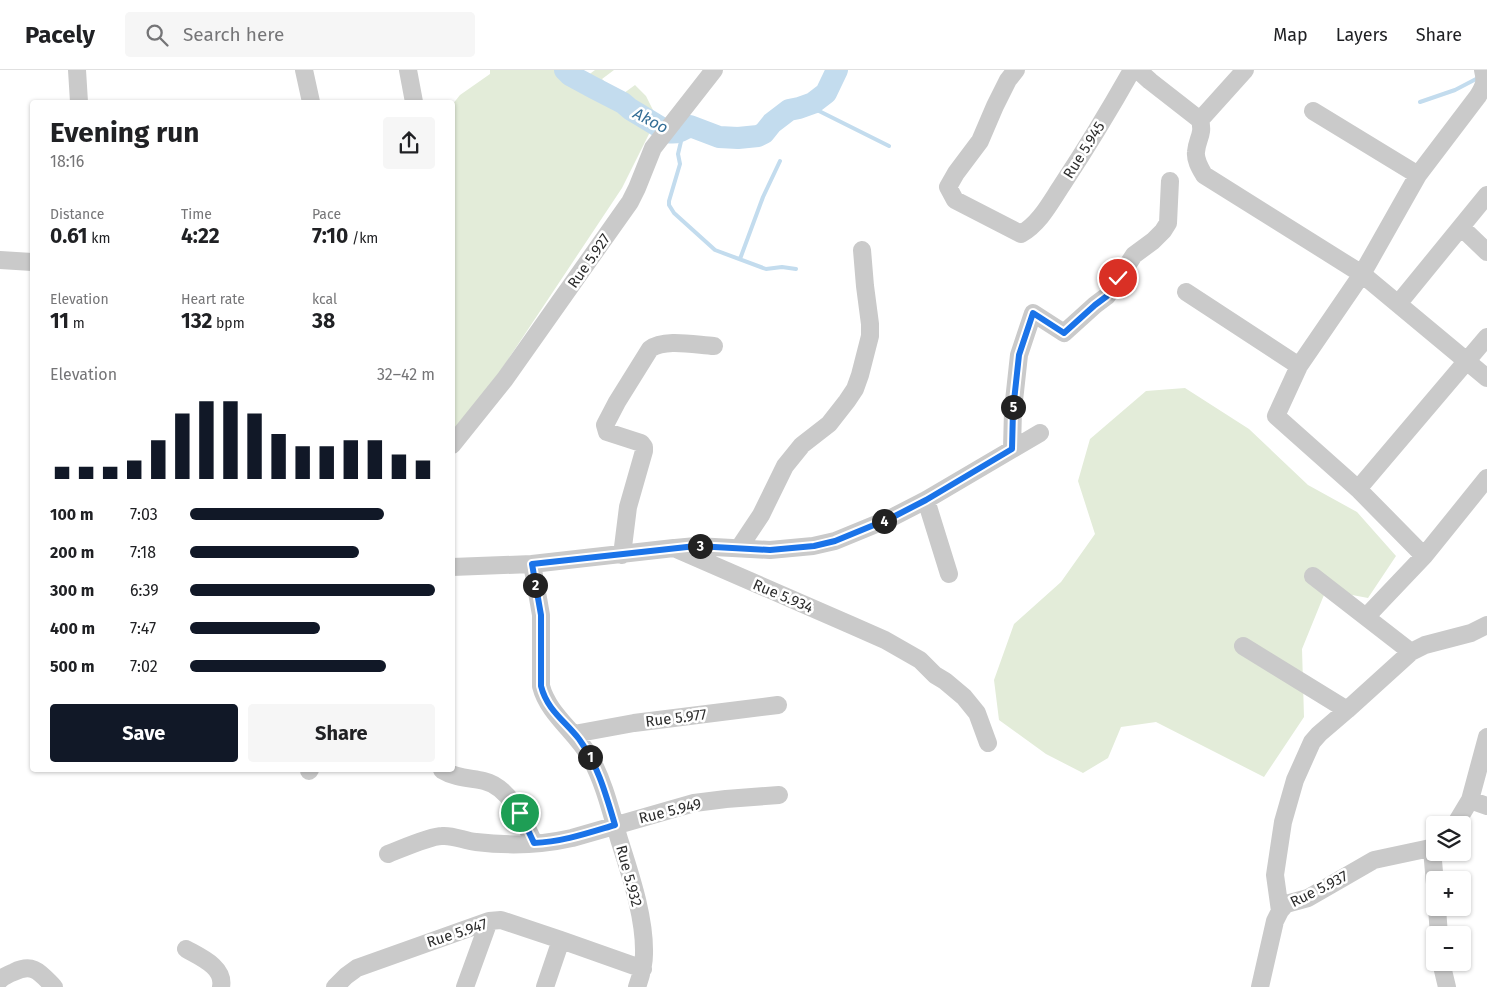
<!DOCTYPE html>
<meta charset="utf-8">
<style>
:root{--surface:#fff;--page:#f6f6f6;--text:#202124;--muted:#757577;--line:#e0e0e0;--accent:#111827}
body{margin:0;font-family:"Fira Sans",sans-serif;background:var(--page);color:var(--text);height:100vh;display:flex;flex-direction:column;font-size:19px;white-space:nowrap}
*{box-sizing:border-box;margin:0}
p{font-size:16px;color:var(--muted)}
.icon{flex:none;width:28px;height:28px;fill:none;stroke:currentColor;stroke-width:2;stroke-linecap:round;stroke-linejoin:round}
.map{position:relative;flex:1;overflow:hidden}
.panel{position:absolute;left:30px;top:30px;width:425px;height:672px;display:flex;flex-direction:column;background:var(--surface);border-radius:5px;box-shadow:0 1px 4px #0004}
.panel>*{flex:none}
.controls{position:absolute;left:1426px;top:746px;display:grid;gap:10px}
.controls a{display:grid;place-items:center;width:45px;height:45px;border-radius:5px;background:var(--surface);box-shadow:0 1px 4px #0004;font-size:25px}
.pin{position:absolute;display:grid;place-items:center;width:42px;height:42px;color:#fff;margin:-21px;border:2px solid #fff;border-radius:50%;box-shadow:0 1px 5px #0007}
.km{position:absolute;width:25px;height:25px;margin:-12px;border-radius:50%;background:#222;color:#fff;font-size:14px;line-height:25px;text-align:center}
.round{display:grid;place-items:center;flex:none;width:52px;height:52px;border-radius:5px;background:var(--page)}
.head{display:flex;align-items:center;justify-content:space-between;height:85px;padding:0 20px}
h1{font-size:28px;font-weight:700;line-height:38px}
.figures{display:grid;grid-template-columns:repeat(3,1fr);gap:8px;height:85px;padding:5px 20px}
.figures div{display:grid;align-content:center}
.figures b{font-size:21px;font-weight:700}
.figures small{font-size:14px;font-weight:400}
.figures p{font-size:14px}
.chart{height:140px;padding:10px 20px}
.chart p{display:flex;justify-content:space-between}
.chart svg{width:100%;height:90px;margin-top:5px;stroke:var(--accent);stroke-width:6}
.primary-button{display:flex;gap:10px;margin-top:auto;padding:10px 20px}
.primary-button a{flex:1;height:58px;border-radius:5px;background:var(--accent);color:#fff;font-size:20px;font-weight:700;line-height:58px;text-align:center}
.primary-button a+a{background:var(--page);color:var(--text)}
ul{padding:0 20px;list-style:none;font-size:16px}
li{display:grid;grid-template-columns:80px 60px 1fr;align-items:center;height:38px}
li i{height:12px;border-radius:6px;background:var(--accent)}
header{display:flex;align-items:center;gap:30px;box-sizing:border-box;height:70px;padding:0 25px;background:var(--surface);border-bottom:1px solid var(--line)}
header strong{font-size:24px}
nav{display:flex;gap:28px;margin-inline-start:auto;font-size:18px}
.search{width:350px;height:45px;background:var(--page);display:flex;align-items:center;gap:12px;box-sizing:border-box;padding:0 18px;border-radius:5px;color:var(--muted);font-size:19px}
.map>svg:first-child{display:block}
.green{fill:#e3ecd9}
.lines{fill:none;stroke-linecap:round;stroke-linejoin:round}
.stream{stroke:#c3dcee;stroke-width:4}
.river{stroke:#c3dcee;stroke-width:22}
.minor{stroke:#cacaca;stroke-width:18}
.route-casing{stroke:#fff;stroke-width:10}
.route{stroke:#1a73e8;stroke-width:6}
.labels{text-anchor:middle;stroke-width:5;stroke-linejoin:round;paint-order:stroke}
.street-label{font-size:15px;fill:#2d2d2d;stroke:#fff}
.water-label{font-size:16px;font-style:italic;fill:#346e96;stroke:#fff}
</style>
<header>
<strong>Pacely</strong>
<div class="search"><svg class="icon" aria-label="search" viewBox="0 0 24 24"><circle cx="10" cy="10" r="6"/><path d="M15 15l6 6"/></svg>Search here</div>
<nav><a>Map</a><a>Layers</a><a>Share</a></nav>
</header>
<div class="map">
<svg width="1487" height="917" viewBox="0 0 1487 917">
<rect width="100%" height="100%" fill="#fff"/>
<path class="green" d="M 490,0 L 577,0 L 587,6 L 595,0 L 614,0 L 602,9 L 620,26 L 635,15 L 646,26 L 653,40 L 655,48 L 651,60 L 622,118 L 479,333 L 453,360 L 452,35 L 460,25 L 490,4 Z
M 1185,318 L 1249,359 L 1308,415 L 1357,442 L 1396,486 L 1368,528 L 1326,520 L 1302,579 L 1304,647 L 1264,707 L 1156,652 L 1121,657 L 1108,688 L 1083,703 L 1046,684 L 999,650 L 994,610 L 1014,554 L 1061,512 L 1095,464 L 1078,411 L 1090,369 L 1146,321 Z"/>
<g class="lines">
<path class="stream" d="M 1420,32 L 1455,20 L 1478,8
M 807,35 L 889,76
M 681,61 L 683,63 L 678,84 L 680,94 L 669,131 L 669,135 L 674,143 L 715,180 L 766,199 L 782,197 L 796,199
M 740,189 L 763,127 L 780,91"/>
<path class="river" d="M 565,0 L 570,5 L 594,18 L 623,33 L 630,39 L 668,62 C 676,64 683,60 690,56 L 719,67 L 738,68 L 758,66 L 764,63 L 772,53 L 789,40 L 799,38 L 813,33 L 826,23 L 837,0"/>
<path class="minor" d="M 77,0 L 79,32
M 304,0 L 311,32
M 408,0 L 414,32
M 1016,0 L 1008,10 L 995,36 L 980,71 L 956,103 L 948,117 L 955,130 L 1021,164 C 1040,153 1050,133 1062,115 C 1087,77 1110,39 1132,0
M 1138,0 L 1150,11 L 1200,50 L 1245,0
M 1313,41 L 1418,105
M 1200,50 C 1204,65 1197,68 1196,82 C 1195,90 1200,98 1204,105 L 1362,204 L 1487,308
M 1461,157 L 1487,182
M 0,190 L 32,192
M 1186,222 L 1299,296
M 1398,234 L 1487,125
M 452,375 L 505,309 L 630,132 L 637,118 L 653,78 L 714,0
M 1012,379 L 1013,340 L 1019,285 L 1033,243 L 1064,263 L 1095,235 L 1107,226 L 1134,185 L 1153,171 L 1163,161 L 1168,153 L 1170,111
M 1358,419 L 1487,267
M 926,430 L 949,504
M 675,478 L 696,476 L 770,480 L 813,476 L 835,471 L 891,448 L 926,430 L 1040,363
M 739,478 L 761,445 L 785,396 L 802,375 L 829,354 L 847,331 L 855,319 L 860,305 L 870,266 L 870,254 L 865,216 L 862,180
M 622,485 L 628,437 L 644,381 L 644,377 L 641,373 L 607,362 L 605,355 L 617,332 L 650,279 C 664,268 696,275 714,276
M 1424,486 L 1358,419 L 1276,346 L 1299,296 L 1362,204 L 1418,105 L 1478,26 C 1484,16 1486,12 1483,0
M 532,494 L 674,478 L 851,555 L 885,570 L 920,590 L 935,605 L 945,611 L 964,627 L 977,643 L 988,673
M 452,497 L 532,494 L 541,545 L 541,616 C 548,644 576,662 590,687 C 604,712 611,742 619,769 C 630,804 645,847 644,884 C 644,896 641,906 637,917
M 1313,506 L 1411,582
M 1366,547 L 1424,486 L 1487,408
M 1243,576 L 1347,640
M 574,664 L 634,653 L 778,635
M 442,700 C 455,708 470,708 484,711 C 510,717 524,751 534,773
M 309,701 L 310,700
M 1470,730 L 1487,736
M 1455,755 L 1470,730 L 1487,667
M 1432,779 L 1435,814
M 388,784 C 401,779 430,766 442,766 C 454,765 464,771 476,772 C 508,776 541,775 572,768 L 694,733 L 726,729 L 779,725
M 1437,838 L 1439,865
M 1280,841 L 1275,805 L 1283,752 L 1295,710 L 1312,672 L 1319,664 L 1347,640 L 1411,582 L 1425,575 L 1471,563 L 1487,555
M 186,879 C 200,887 225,897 221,917
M 1441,892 L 1447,917
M 0,910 C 4,906 9,904 14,902 C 34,892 41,904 54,917
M 335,917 L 346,906 L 357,898 L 489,851 L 501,850 L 561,870 L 643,899
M 465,917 L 489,851
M 545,917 L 561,870
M 1260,917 L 1275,851 L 1280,841 L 1286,834 L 1308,828 L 1374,790 L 1435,777"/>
</g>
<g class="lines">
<defs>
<path id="route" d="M 520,743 L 534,773 C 562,772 588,763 615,755 C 606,725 598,695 579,669 C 565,651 547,640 541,616 L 541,545 L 532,494 L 696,476 L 770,480 L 814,476 L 835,471 L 891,448 L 926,430 L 1012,379 L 1013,340 L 1019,285 L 1033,243 L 1064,263 L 1095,235 L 1107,226 L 1118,208"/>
</defs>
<use href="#route" class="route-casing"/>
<use href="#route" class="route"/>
</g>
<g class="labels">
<g class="street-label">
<text transform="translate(1084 80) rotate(-58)" y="5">Rue 5.945</text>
<text transform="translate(589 191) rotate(-55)" y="5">Rue 5.927</text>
<text transform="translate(783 526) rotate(23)" y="5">Rue 5.934</text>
<text transform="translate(676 648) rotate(-7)" y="5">Rue 5.977</text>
<text transform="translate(670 741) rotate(-14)" y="5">Rue 5.949</text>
<text transform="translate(629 806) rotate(75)" y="5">Rue 5.932</text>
<text transform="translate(1319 819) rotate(-27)" y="5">Rue 5.937</text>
<text transform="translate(457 863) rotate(-18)" y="5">Rue 5.947</text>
</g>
<g class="water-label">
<text transform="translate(651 50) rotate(27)" y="6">Akoo</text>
</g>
</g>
</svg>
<div class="controls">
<a><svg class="icon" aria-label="layers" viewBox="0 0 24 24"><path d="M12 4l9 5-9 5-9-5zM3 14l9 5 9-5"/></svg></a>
<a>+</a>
<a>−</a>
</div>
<div class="pin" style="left:520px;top:743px;background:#1e9e55"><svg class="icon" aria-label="arrive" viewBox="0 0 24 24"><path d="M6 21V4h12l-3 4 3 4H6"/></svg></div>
<div class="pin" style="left:1118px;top:208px;background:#d93025"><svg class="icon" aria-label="check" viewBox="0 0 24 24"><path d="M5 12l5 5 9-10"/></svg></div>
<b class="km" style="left:590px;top:687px">1</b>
<b class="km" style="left:535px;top:515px">2</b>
<b class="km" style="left:700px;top:476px">3</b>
<b class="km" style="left:884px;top:451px">4</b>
<b class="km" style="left:1013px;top:337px">5</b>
<section class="panel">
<div class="head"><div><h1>Evening run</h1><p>18:16</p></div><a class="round"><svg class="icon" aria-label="share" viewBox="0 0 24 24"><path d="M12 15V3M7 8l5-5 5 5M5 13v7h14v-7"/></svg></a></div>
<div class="figures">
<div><p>Distance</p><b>0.61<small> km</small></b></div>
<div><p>Time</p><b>4:22</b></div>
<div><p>Pace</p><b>7:10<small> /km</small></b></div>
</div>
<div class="figures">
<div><p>Elevation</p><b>11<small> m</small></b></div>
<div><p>Heart rate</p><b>132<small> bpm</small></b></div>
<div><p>kcal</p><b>38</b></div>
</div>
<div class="chart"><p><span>Elevation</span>32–42 m</p>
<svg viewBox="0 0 160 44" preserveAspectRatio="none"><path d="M5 44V38M15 44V38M25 44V38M35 44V35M45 44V25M55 44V12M65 44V6M75 44V6M85 44V12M95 44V22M105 44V28M115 44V28M125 44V25M135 44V25M145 44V32M155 44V35"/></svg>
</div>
<ul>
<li><b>100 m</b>7:03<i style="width:79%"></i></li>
<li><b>200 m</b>7:18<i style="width:69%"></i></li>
<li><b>300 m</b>6:39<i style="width:100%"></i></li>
<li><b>400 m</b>7:47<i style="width:53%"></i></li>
<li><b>500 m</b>7:02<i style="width:80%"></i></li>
</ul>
<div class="primary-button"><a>Save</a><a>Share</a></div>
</section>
</div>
